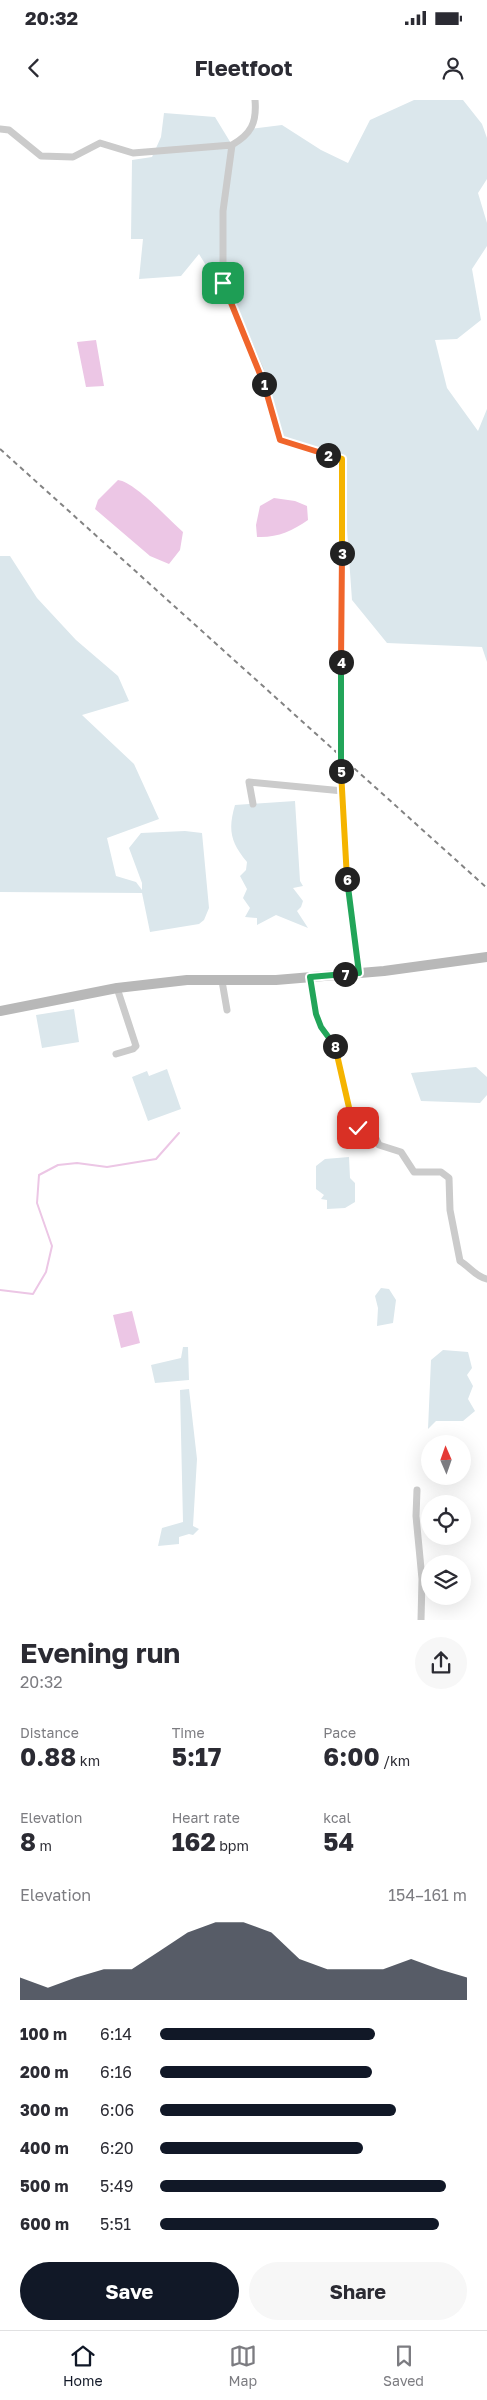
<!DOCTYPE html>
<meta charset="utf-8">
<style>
:root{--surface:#fff;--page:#f7f7f7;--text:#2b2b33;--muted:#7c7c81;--line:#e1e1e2;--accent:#111827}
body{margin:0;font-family:"Golos Text",sans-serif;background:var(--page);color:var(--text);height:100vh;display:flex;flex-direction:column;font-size:19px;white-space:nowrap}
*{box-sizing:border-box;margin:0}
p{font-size:16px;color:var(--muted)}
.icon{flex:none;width:28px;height:28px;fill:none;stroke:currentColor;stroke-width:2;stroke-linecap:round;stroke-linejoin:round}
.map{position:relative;height:1520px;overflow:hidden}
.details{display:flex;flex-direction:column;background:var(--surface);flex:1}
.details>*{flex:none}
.needle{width:32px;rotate:358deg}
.tools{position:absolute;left:421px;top:1335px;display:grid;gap:10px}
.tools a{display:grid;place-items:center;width:50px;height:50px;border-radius:50%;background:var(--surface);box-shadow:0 5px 20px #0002;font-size:25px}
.pin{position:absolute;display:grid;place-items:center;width:42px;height:42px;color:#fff;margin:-21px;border-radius:10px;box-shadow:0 2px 8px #0006}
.km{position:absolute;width:25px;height:25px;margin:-12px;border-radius:50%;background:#222;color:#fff;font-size:14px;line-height:25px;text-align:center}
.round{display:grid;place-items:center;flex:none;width:52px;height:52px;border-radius:26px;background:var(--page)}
.head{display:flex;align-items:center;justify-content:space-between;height:85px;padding:0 20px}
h1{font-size:28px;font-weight:700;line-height:38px}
.figures{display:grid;grid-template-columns:repeat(3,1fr);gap:8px;height:85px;padding:5px 20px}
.figures div{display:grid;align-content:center}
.figures b{font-size:25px;font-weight:700}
.figures small{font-size:14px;font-weight:400}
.figures p{font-size:14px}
.chart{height:140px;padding:10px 20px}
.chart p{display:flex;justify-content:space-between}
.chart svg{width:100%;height:90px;margin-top:5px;fill:var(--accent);opacity:.7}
.action{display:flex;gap:10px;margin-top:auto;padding:10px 20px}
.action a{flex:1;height:58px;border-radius:30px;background:var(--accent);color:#fff;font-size:20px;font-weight:700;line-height:58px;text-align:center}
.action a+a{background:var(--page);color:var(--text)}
ul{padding:0 20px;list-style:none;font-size:16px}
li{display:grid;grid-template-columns:80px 60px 1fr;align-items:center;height:38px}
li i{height:12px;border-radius:6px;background:var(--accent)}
.status{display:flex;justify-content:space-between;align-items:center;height:35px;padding:0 25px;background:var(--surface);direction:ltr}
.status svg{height:14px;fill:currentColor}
header{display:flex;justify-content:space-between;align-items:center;height:65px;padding:0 20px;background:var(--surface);font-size:22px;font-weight:700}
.dock{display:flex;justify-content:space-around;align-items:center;height:70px;border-top:1px solid var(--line);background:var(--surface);font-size:14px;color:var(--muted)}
.dock a{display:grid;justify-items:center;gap:2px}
.dock .active{color:var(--accent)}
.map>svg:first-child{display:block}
.green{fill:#dbe7ec}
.water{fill:#ecc6e5}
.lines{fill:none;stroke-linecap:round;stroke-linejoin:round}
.stream{stroke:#ecc6e5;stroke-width:2}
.street{stroke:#cbcbcb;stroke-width:7}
.secondary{stroke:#b8b8b8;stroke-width:10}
.rail{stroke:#838383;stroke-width:2;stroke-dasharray:5 4;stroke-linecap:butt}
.split-1-casing{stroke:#fff;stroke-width:10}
.split-2-casing{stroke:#fff;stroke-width:10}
.split-3-casing{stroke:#fff;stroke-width:10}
.split-4-casing{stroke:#fff;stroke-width:10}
.split-5-casing{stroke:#fff;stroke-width:10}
.split-6-casing{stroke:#fff;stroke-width:10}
.split-7-casing{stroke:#fff;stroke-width:10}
.split-8-casing{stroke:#fff;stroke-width:10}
.split-9-casing{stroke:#fff;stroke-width:10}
.split-1{stroke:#f0652b;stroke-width:6}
.split-2{stroke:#f0652b;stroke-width:6}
.split-3{stroke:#f5b400;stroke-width:6}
.split-4{stroke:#f0652b;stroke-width:6}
.split-5{stroke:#22a559;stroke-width:6}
.split-6{stroke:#f5b400;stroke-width:6}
.split-7{stroke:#22a559;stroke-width:6}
.split-8{stroke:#22a559;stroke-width:6}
.split-9{stroke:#f5b400;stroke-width:6}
</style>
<div class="status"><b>20:32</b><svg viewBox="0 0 49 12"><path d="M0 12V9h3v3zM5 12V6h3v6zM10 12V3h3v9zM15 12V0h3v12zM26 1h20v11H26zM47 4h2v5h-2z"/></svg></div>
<header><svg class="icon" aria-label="back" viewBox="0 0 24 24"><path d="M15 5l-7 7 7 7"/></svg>Fleetfoot<svg class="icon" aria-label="person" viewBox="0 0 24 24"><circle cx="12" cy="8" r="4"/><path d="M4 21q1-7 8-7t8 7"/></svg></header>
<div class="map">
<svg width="487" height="1520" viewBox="0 0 487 1520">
<rect width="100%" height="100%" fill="#fff"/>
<path class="green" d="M 414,0 L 463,0 L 482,24 L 487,38 L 487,79 L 478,93 L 487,123 L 487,146 L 472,169 L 481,220 L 457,239 L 435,240 L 447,288 L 478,331 L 487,309 L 487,562 L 482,547 L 387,543 L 352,500 L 342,359 L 280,340 L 223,183 L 215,180 L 199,154 L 181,176 L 139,179 L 143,139 L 131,139 L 132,60 L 152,57 L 161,37 L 164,13 L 215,17 L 232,45 L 250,29 L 282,25 L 321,50 L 348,63 L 370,20 Z
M 0,456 L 10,456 L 37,498 L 76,540 L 118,576 L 129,601 L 82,615 L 134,664 L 159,719 L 107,738 L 116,776 L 136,782 L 142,790 L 142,783 L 129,748 L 141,733 L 185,731 L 202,733 L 209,808 L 204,820 L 199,824 L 150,832 L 142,793 L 0,792 Z
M 295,701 L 300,781 L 303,786 L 293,788 L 303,801 L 301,807 L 297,811 L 308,828 L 276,815 L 257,825 L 257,818 L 245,817 L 250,808 L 243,798 L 247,789 L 240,776 L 246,770 L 247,762 C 230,742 228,729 235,705 Z
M 74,909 L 79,942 L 42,948 L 36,915 Z
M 476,967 L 487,977 L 487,995 L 480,1003 L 421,1001 L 411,973 Z
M 167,969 L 181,1009 L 148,1021 L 132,977 L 147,971 L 149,976 Z
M 349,1057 L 350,1078 L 355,1083 L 355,1102 L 345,1108 L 327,1109 L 327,1100 L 321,1099 L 324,1095 L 316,1089 L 316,1066 L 325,1059 Z
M 381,1188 L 389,1189 L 396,1200 L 393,1223 L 377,1226 L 378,1208 L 375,1196 Z
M 183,1247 L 188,1247 L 189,1280 L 155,1283 L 151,1265 L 181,1258 Z
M 443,1250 L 468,1252 L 472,1268 L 467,1275 L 473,1286 L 468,1299 L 475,1311 L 463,1321 L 436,1321 L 428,1329 L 431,1260 Z
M 189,1289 L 197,1359 L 193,1426 L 199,1429 L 193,1435 L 189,1434 L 179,1437 L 179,1444 L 158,1446 L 162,1428 L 183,1422 L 180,1290 Z"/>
<path class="water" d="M 96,240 L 104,286 L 86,287 L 77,242 Z
M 118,380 C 135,382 168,419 183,432 L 180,450 L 169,464 L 150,456 L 95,409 L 98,400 Z
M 274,398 L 295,401 L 307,406 L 308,420 C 292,431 277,438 257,437 L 256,425 L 260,406 Z
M 132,1211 L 140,1243 L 121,1248 L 113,1215 Z"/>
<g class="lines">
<path class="stream" d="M 0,1190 L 33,1194 L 46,1172 L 52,1146 L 37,1103 L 39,1075 L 58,1065 L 77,1063 L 107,1067 L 156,1059 L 179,1033"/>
<path class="street" d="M 255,0 C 257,23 251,34 232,45 L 223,111 L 223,183 L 260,269 L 280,340 L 342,359 L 340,656 L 346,774 L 359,873
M 0,29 L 9,30 L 41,56 L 73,57 L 100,43 L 133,53 L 232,45
M 253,704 L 249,682 L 343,691
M 310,877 L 316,914 L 321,927 L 334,945 L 353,1025 L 358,1028 L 371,1028 L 379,1045 L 401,1052 L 414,1072 L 441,1072 L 449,1078 L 450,1110 L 460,1161 C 470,1167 476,1177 487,1179
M 222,881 L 227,910
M 116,954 L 133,949 L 136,946 L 117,888
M 417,1390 L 416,1416 L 422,1479 L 421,1520"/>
<path class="secondary" d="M 0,911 L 117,888 L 187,880 L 276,880 L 384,871 L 487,857"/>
<path class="rail" d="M 0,349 L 487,788"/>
</g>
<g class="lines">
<defs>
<path id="split-1" d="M 223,183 L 264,284"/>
<path id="split-2" d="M 264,284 L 280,340 L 328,355"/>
<path id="split-3" d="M 328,355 L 342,359 L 342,453"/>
<path id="split-4" d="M 341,562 L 342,453"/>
<path id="split-5" d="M 341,562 L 341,671"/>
<path id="split-6" d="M 341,671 L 347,779"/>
<path id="split-7" d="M 345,874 L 359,873 L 347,779"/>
<path id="split-8" d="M 335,946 L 321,927 L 316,914 L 310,877 L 345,874"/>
<path id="split-9" d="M 335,946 L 353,1025 L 358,1028"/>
</defs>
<use href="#split-1" class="split-1-casing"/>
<use href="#split-2" class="split-2-casing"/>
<use href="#split-3" class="split-3-casing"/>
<use href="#split-4" class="split-4-casing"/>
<use href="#split-5" class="split-5-casing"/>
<use href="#split-6" class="split-6-casing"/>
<use href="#split-7" class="split-7-casing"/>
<use href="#split-8" class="split-8-casing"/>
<use href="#split-9" class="split-9-casing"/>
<use href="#split-1" class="split-1"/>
<use href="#split-2" class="split-2"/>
<use href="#split-3" class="split-3"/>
<use href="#split-4" class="split-4"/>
<use href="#split-5" class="split-5"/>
<use href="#split-6" class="split-6"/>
<use href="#split-7" class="split-7"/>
<use href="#split-8" class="split-8"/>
<use href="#split-9" class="split-9"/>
</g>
</svg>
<div class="tools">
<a><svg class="needle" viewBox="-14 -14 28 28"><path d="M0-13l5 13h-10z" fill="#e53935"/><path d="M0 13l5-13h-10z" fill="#7c7c81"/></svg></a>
<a><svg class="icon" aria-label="locate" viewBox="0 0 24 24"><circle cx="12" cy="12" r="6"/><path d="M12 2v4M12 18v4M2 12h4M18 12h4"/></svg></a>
<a><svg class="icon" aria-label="layers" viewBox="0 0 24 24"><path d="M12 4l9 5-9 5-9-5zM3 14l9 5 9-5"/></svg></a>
</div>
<div class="pin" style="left:223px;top:183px;background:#1e9e55"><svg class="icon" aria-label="arrive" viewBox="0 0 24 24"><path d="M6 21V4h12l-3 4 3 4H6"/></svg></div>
<div class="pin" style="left:358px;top:1028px;background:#d93025"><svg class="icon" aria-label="check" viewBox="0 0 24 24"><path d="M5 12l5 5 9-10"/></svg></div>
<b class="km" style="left:264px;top:284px">1</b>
<b class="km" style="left:328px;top:355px">2</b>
<b class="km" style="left:342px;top:453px">3</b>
<b class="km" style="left:341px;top:562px">4</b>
<b class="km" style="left:341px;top:671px">5</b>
<b class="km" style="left:347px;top:779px">6</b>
<b class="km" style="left:345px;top:874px">7</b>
<b class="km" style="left:335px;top:946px">8</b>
</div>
<section class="details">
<div class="head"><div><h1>Evening run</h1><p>20:32</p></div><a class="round"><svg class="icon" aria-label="share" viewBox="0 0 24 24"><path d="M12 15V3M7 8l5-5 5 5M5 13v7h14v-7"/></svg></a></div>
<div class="figures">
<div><p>Distance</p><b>0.88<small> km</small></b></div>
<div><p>Time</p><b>5:17</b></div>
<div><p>Pace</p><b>6:00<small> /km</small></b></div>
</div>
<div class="figures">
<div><p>Elevation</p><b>8<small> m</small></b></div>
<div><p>Heart rate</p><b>162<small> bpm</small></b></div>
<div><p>kcal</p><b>54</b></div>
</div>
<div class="chart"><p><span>Elevation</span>154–161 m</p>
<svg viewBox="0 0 160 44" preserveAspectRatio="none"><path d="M0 44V33L10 38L20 33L30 29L40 29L50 20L60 11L70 6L80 6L90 11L100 24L110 29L120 29L130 29L140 24L150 29L160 33V44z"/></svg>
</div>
<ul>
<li><b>100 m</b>6:14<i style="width:70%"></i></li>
<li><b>200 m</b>6:16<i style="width:69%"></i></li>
<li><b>300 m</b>6:06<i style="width:77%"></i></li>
<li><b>400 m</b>6:20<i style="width:66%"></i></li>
<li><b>500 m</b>5:49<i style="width:93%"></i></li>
<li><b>600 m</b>5:51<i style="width:91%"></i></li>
</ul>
<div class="action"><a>Save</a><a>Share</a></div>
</section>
<nav class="dock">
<a class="active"><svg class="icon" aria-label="home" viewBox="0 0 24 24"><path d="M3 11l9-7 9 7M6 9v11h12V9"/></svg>Home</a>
<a><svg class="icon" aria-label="map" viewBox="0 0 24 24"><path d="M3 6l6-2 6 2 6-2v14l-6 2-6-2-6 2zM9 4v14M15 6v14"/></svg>Map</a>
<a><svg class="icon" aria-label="saved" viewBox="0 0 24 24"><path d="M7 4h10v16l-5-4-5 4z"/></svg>Saved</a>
</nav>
